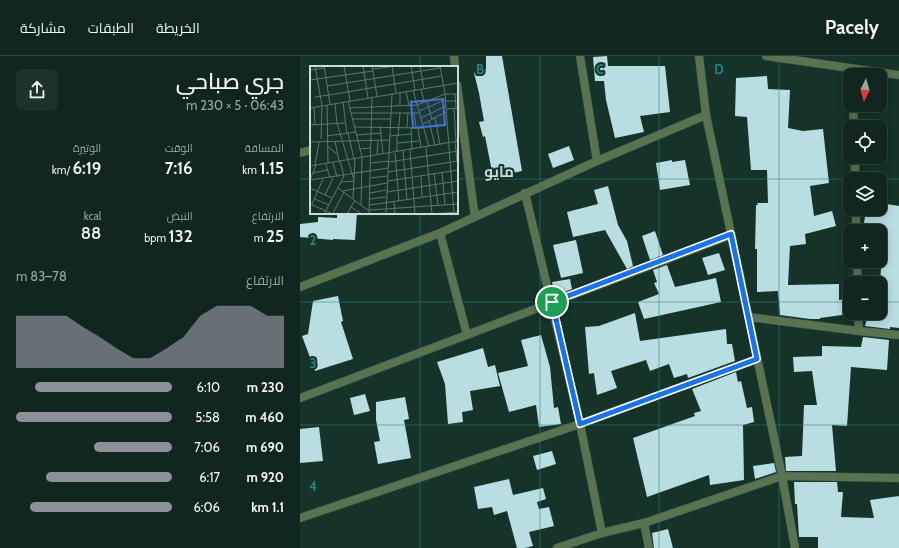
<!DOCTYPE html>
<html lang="ar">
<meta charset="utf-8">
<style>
:root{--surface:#10261f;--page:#1e322c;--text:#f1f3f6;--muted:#9ca5a4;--line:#30433d;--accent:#8c9099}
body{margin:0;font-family:Cabin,Cairo,sans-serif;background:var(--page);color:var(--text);direction:rtl;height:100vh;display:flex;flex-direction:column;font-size:15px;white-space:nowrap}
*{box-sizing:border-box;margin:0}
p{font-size:13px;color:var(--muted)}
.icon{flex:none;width:22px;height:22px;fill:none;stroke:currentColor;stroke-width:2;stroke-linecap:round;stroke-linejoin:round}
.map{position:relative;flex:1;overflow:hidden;direction:ltr}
.drawer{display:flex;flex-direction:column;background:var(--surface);width:300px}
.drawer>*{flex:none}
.needle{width:26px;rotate:185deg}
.fabs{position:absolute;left:543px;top:12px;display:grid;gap:8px}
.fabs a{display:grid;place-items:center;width:44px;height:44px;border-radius:8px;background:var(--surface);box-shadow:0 2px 10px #0003,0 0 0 1px var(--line);font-size:20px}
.pin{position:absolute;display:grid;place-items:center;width:34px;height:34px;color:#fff;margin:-17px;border:2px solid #fff;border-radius:50%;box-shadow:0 1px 4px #0007}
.round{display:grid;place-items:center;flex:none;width:42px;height:42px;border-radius:8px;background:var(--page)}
.head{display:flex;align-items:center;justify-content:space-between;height:68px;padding:0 16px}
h1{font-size:22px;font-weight:600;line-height:30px}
.metrics{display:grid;grid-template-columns:repeat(3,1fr);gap:6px;height:68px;padding:4px 16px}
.metrics div{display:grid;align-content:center}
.metrics b{font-size:17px;font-weight:600}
.metrics small{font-size:11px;font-weight:400}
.metrics p{font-size:11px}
.chart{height:112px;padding:8px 16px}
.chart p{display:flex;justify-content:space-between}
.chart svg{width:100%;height:72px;margin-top:4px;fill:var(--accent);opacity:.7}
ul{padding:0 16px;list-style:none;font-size:13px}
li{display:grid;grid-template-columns:64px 48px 1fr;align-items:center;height:30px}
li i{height:10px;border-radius:5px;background:var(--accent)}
header{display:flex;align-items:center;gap:24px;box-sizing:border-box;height:56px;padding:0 20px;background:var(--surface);border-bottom:1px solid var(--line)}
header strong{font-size:19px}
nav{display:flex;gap:22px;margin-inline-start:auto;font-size:14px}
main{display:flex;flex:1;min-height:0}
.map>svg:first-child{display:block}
.building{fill:#b8dee1}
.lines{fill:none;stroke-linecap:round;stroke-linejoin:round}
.street-casing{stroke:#324e45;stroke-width:9}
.street{stroke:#59724f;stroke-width:8}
.route-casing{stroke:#fff;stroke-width:8}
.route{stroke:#1a73e8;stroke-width:5}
.grid{fill:none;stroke:#2b857d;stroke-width:1;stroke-opacity:0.55}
.labels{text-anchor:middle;stroke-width:4;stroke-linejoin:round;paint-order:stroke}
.district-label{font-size:15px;font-weight:bold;fill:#cbdcd5;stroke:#153329}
.inset-road{fill:none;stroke:#5e776e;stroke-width:1}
.view{fill:#4872d7;fill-opacity:0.15;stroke:#4872d7;stroke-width:2}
.inset-edge{fill:none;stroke:#cbdcd5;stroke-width:2}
.grid-label{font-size:13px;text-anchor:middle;font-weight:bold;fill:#2b857d;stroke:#153329;stroke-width:4;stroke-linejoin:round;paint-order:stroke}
</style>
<header>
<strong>Pacely</strong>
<nav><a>الخريطة</a><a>الطبقات</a><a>مشاركة</a></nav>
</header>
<main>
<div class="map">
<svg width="599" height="492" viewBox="0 0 599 492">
<rect width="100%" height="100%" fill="#153329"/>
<path class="building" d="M 186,0 L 202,0 L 222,115 L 193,121 L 185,80 L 183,81 L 179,66 L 184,65 L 179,37 L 174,17 L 186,13 Z
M 307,0 L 308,10 L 365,10 L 370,56 L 340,60 L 344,76 L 315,82 L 306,44 L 304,25 L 295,25 L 293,1 Z
M 467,20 L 468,33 L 490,34 L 488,72 L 503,75 L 523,73 L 529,127 L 510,130 L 514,160 L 532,155 L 536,170 L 505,178 L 506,188 L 490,190 L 488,229 L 539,228 L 539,244 L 548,243 L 549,258 L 520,262 L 520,263 L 510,263 L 480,259 L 478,235 L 457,236 L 457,193 L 455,193 L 456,149 L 458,149 L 457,147 L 468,147 L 467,114 L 451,114 L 447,61 L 435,60 L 436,22 Z
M 269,90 L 274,104 L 253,112 L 248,98 Z
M 372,104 L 372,106 L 385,104 L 390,129 L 360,134 L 356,107 Z
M 308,130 L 318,169 L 327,185 L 333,210 L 327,213 L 305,174 L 273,181 L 267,156 L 298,148 L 294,134 Z
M 580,147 L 599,150 L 599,272 L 590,271 L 590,273 L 565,270 L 568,259 L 581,262 L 584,229 L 580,229 L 582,194 L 580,193 L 580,175 L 563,175 L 566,153 L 580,153 Z
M 37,157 L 57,157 L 55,184 L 33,183 L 33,184 L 0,181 L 0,168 L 18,166 L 18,161 L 37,162 Z
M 355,175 L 363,199 L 350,204 L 342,180 Z
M 276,184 L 283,217 L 261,222 L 253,189 Z
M 419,197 L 425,214 L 408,219 L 402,202 Z
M 367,209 L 375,231 L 416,222 L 421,246 L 344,263 L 338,246 L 359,238 L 354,227 L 357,226 L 353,214 Z
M 270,223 L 272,233 L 255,240 L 252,226 Z
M 38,240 L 43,265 L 41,266 L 53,303 L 15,315 L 2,280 L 8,278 L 13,245 Z
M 335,257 L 340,285 L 426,273 L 427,288 L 432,288 L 435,305 L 388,322 L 387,318 L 374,322 L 369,308 L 350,315 L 346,304 L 311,315 L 317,332 L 297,339 L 294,317 L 289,318 L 285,271 L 299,270 Z
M 241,279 L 250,311 L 254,352 L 258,351 L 261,368 L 239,371 L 236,349 L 209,356 L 198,317 L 228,310 L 221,284 Z
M 563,281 L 589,284 L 587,314 L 551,311 L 547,370 L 532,369 L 536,415 L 486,415 L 485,401 L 502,400 L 504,349 L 517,349 L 512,315 L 494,316 L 493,301 L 522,300 L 522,290 L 561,291 Z
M 183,292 L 188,311 L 195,309 L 200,330 L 170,335 L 173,354 L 162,356 L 163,366 L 148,368 L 145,328 L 137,306 Z
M 436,316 L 438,326 L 441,325 L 447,352 L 452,351 L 454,366 L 443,369 L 444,424 L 410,429 L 409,419 L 347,441 L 333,382 L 395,360 L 394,357 L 401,355 L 392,333 Z
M 65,338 L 70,355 L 54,359 L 50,342 Z
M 105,341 L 109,363 L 104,364 L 111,402 L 78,408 L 74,386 L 80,385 L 76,364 L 76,346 Z
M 19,371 L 23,405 L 0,407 L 0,373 Z
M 252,395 L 256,408 L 237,414 L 233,400 Z
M 474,407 L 476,416 L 455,423 L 453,410 Z
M 209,423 L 213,439 L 243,432 L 246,443 L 237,446 L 239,453 L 249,451 L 254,470 L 229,476 L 233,490 L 225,492 L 217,492 L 207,455 L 194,459 L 192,451 L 178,453 L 174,431 Z
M 494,426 L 537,426 L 538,436 L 543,436 L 541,461 L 574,462 L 570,444 L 599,440 L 599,492 L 518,492 L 518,481 L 499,481 L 497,448 L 495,448 Z
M 368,473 L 373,492 L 354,492 L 352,477 Z"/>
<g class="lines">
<defs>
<path id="street" d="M 154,0 L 155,11
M 280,0 L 297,105
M 399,0 L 406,59 L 482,420 L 495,492
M 466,0 L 599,19
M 157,29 L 175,161
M 553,49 L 554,71
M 0,97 L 11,94
M 555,101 L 555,123
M 225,137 L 280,368 L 302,477
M 556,153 L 556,175
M 140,177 L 167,279
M 557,205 L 558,227
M 0,231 L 140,177 L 297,105 L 406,59
M 558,257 L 559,275
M 448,261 L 559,275 L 599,279
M 0,342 L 431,179
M 0,462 L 280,368 L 457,303
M 344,467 L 349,492
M 257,492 L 302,477 L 344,467 L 482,420 L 599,422"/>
</defs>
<use href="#street" class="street-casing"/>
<use href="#street" class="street"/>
</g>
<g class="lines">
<defs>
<path id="route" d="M 431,178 L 457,303 L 280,368 L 252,246 Z"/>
</defs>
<use href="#route" class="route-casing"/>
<use href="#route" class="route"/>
</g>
<path class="grid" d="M 120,0 L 120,11M 240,0 L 240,492M 359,0 L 359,492M 479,0 L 479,492M 0,123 L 11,123M 157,123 L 550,123M 550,123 L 580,123M 580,123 L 599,123M 120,157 L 120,492M 0,246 L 550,246M 580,246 L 599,246M 0,369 L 599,369"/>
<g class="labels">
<g class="district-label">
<text x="199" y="121">مايو</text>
</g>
</g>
<g transform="translate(10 10)">
<rect width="148" height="148" fill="#153329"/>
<path class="inset-road" d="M 5,0 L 12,40 L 11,73M 14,0 L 20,38M 34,0 L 40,35M 53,0 L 58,32M 62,0 L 67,30M 82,0 L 86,27M 101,0 L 105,24M 110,0 L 114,23M 130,0 L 135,28 L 144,148M 63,3 L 86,0M 0,4 L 14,2M 0,14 L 63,5M 17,20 L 130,2M 111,23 L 114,36M 103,24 L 119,81M 96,25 L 99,40M 90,27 L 90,40M 145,28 L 146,42M 19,29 L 132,10M 5,31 L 19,29M 38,35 L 52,91 L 51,139M 117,35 L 122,53M 135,35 L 148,35M 33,36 L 37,68M 25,38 L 27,57 L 44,114M 17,39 L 18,97M 0,42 L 148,17M 4,42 L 5,59M 40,42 L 107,39 L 135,28 L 148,28M 144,42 L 146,76M 136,43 L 148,42M 109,45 L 135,34M 41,47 L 110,47M 104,47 L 106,61M 125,51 L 130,79M 111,52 L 136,40M 43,53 L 81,53M 119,55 L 125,80M 113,58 L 136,46M 0,59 L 35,57M 70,60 L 73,88M 44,61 L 114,62M 97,61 L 98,47M 101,61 L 102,84M 108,61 L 111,82M 38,67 L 44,93M 47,69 L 72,67M 17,70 L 46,66M 80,70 L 101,68M 87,70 L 87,86M 88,70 L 90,47M 25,75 L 29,95M 0,76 L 79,74M 145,76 L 147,95M 87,77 L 110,75M 17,80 L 27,88M 116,81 L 122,148M 49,83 L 61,82M 100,84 L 105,148M 93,85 L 97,134M 85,87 L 89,135M 67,89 L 68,75M 79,96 L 148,85M 23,97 L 27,111M 61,97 L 79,95M 16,98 L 20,112M 5,99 L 9,76M 0,100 L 148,75M 78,106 L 148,95M 132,106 L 135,139M 3,107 L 17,104M 124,107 L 128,139M 111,110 L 112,131M 61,112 L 77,110M 0,114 L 78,102M 0,114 L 6,99M 78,115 L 148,104M 31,116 L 44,115M 0,122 L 22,132M 28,122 L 59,145M 33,125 L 77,117M 77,126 L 148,115M 60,127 L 76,124M 15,129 L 23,112M 43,132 L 45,92M 5,133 L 19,139M 60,133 L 76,131M 84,136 L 85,148M 0,138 L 23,148M 2,138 L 13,113M 60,139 L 148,126M 41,141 L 52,148M 60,144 L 148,138M 23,147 L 34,126M 14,148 L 34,110 L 30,95M 37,148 L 45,134M 59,148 L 62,31M 76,148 L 82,28M 120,148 L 148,146"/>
<path class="view" d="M 133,33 L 135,59 L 103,62 L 101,36 Z"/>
<rect width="148" height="148" class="inset-edge"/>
</g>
<g class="grid-label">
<text x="180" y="18">B</text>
<text x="300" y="18">C</text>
<text x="419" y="18">D</text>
<text x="13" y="189">2</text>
<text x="13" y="312">3</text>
<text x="13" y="435">4</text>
</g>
</svg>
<div class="fabs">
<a><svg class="needle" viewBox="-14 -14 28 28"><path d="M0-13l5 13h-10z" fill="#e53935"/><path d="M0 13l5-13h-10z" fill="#9ca5a4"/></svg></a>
<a><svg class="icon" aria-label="locate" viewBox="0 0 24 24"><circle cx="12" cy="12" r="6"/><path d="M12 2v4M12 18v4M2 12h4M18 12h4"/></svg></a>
<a><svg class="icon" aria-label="layers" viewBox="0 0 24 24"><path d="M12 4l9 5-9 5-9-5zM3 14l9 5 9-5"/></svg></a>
<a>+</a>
<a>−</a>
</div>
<div class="pin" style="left:252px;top:246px;background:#1e9e55"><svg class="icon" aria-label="arrive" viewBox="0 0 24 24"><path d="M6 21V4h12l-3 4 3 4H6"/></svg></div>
</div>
<section class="drawer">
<div class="head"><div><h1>جري صباحي</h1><p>06:43 · 5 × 230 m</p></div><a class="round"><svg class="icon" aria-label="share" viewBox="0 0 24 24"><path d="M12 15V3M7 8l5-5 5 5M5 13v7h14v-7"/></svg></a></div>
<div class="metrics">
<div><p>المسافة</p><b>1.15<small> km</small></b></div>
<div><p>الوقت</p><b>7:16</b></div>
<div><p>الوتيرة</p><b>6:19<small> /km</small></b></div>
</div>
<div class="metrics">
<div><p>الارتفاع</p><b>25<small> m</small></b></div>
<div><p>النبض</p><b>132<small> bpm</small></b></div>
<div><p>kcal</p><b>88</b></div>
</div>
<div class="chart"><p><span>الارتفاع</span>78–83 m</p>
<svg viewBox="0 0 160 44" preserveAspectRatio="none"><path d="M0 44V12L10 12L20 12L30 12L40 19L50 25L60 32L70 38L80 38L90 32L100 25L110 12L120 6L130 6L140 6L150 12L160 12V44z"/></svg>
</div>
<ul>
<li><b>230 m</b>6:10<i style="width:88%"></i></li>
<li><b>460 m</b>5:58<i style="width:100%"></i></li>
<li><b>690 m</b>7:06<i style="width:50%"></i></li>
<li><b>920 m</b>6:17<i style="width:81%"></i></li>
<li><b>1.1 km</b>6:06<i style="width:91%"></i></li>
</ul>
</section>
</main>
